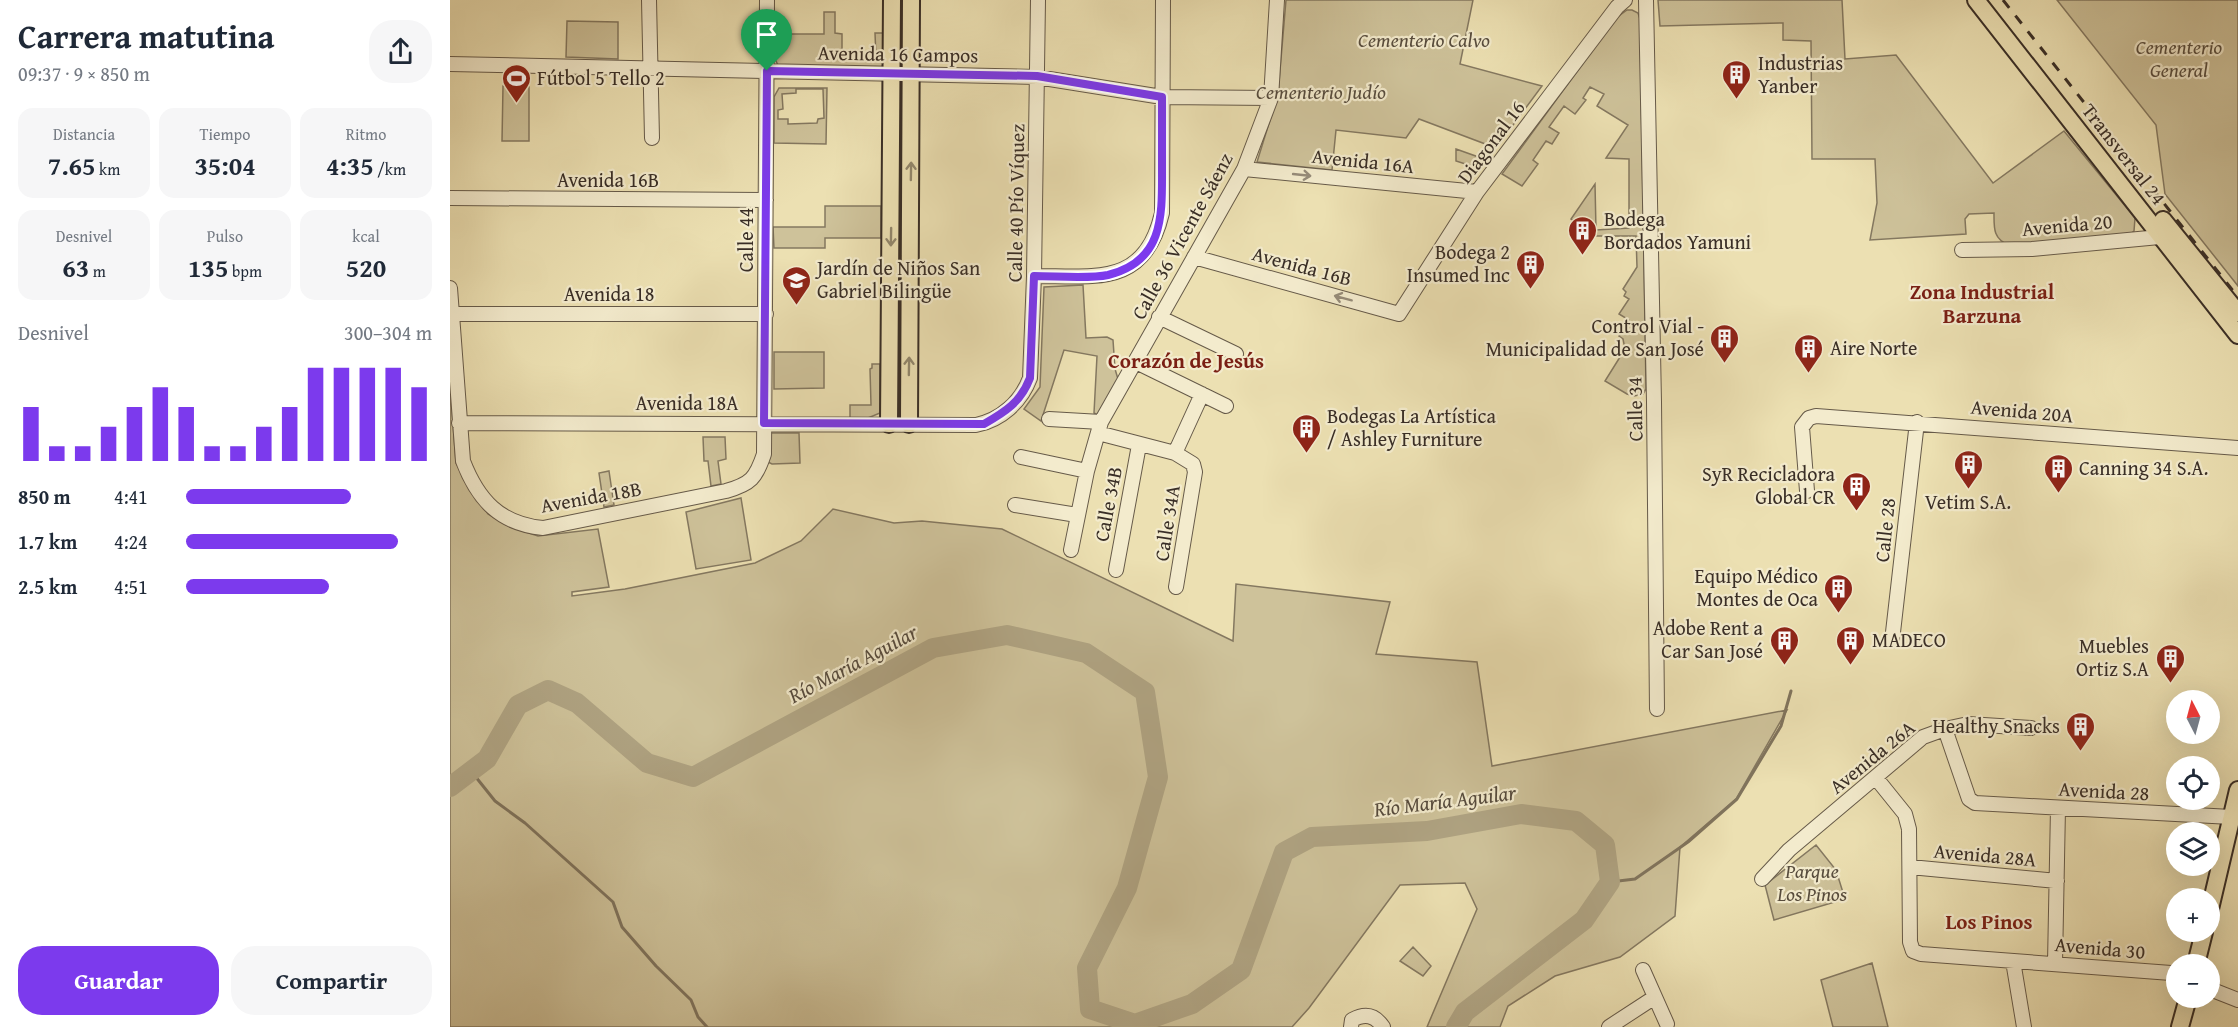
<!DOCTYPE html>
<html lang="es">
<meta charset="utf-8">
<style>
:root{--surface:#fff;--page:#f6f6f7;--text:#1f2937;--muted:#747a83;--accent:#7c3aed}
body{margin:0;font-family:"Gentium Book Plus",serif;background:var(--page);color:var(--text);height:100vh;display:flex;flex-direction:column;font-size:22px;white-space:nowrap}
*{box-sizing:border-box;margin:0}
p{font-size:20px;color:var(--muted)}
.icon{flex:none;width:33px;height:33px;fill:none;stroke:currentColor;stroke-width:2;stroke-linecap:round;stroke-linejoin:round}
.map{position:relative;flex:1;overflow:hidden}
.side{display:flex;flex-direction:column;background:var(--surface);width:450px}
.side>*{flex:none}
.needle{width:39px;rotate:354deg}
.controls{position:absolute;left:1716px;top:690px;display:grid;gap:12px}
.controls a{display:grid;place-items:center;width:54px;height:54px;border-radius:50%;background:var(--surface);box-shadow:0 6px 24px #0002;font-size:30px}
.pin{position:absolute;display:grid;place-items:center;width:51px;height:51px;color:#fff;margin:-62px -26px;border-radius:50% 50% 50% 0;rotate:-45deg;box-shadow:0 0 6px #0007}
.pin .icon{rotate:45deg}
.round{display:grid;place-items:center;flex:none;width:63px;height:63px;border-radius:24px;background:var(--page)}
.head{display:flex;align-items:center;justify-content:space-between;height:102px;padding:0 18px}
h1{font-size:33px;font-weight:800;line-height:45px}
.figures{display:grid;grid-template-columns:repeat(3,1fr);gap:9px;height:102px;padding:6px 18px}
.figures div{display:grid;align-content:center;border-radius:15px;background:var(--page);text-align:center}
.figures b{font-size:26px;font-weight:800}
.figures small{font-size:16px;font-weight:400}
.figures p{font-size:16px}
.chart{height:168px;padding:12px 18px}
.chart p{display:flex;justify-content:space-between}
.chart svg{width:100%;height:108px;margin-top:6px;stroke:var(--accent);stroke-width:6}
.button{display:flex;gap:12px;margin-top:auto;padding:12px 18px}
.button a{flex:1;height:69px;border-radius:24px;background:var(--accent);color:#fff;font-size:24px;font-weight:800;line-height:69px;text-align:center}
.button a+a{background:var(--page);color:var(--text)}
ul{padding:0 18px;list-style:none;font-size:20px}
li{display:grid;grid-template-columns:96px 72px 1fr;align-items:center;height:45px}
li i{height:15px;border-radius:8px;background:var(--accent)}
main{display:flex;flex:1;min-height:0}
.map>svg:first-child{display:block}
.green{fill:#cec29a;stroke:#847860;stroke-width:1.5;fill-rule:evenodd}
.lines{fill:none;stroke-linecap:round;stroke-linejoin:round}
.stream{stroke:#80745d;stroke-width:3}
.river{stroke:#afa382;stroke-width:20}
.minor-casing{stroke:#665a49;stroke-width:16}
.major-casing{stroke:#392e26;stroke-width:20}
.minor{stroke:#f3ebcd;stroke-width:14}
.major{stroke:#ece0b2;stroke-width:16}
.rail{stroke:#392e26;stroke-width:3;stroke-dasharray:10 10;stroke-linecap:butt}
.oneway{stroke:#92876c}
.oneway2{stroke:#968c7a}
.route-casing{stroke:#fff;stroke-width:12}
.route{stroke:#7c3aed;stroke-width:8}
.labels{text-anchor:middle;stroke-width:4.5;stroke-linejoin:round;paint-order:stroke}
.park-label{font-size:20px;font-style:italic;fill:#574c3d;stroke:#f3ebcd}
.street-label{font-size:20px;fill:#392e26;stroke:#f3ebcd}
.poi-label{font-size:20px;fill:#392e26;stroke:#f3ebcd;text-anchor:start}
.neighbourhood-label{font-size:21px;font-weight:bold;fill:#7a1f14;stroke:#f3ebcd}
.water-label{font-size:21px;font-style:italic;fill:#564b3d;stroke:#f3ebcd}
</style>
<main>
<section class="side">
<div class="head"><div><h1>Carrera matutina</h1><p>09:37 · 9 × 850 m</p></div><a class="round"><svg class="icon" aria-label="share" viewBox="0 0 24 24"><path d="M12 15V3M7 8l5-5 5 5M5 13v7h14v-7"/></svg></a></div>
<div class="figures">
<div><p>Distancia</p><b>7.65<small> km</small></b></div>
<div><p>Tiempo</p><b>35:04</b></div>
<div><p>Ritmo</p><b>4:35<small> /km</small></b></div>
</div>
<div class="figures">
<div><p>Desnivel</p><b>63<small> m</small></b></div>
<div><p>Pulso</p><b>135<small> bpm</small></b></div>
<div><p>kcal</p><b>520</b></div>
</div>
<div class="chart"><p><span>Desnivel</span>300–304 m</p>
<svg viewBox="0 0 160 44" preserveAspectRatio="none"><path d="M5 44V22M15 44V38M25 44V38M35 44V30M45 44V22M55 44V14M65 44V22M75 44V38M85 44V38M95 44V30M105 44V22M115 44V6M125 44V6M135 44V6M145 44V6M155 44V14"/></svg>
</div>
<ul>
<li><b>850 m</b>4:41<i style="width:67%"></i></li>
<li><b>1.7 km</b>4:24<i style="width:86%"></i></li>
<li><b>2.5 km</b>4:51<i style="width:58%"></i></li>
</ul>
<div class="button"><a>Guardar</a><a>Compartir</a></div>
</section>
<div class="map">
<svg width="1788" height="1027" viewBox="0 0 1788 1027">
<rect width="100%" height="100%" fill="#ece0b2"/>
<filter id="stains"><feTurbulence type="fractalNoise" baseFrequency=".00333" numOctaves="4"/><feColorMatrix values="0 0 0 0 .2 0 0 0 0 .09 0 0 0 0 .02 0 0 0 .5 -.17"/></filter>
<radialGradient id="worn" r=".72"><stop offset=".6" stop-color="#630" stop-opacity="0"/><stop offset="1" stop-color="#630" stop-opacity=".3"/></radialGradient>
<path class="green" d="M 836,0 L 1023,0 L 1010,64 L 1092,86 L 1046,148 L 969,119 L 956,138 L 886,130 L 882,170 L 807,162 L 828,94 Z
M 1208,0 L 1392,0 L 1395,59 L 1446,55 L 1543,183 L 1614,131 L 1685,218 L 1684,231 L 1680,234 L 1559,245 C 1543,239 1544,228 1544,213 L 1519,214 L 1515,219 L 1516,234 L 1420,240 L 1427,203 L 1425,159 L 1362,159 L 1361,41 L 1333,40 L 1333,23 L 1210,26 Z
M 1607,0 L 1788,0 L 1788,286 L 1715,194 L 1706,125 Z
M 1177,10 L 1182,10 L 1188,13 L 1190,19 L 1196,389 L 1193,394 L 1184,396 L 1177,394 L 1155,381 L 1175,349 L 1173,339 L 1169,336 L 1179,320 L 1169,314 L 1179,299 L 1174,296 L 1176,292 L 1173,289 L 1187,267 L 1186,236 L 1146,236 L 1121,219 L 1145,184 L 1146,230 L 1179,228 L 1179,159 L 1156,158 L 1178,125 L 1147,106 L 1154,94 L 1140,87 L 1133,98 L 1136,100 L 1125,114 L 1114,106 L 1099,127 L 1109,133 L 1102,144 L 1096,141 L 1083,160 L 1088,164 L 1072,186 L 1052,174 L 1166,18 Z
M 374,12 L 385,12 L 385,33 L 392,34 L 392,58 L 426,58 L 425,33 L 437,33 L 436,65 L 430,67 L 328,65 L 325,59 L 325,45 L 338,45 L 338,34 L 374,34 Z
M 117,21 L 168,22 L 168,59 L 116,57 Z
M 53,86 L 79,87 L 79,141 L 52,141 Z
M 329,88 L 377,88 L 376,144 L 324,143 L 324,97 ZM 346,89 L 373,89 L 374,118 L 368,119 L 367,123 L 338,124 L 338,119 L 328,119 L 328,110 L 333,109 L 332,94 L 346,93 Z
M 1006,149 L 1034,159 L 1028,168 L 1006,161 Z
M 375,206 L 431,206 L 431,238 L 375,238 L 375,248 L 324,248 L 323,227 L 375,227 Z
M 633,285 L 636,338 L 657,337 L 663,340 L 665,369 L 668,379 L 648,415 L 644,413 L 647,356 L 614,350 L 591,421 L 574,409 L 590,387 L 594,287 Z
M 324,352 L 374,352 L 374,388 L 324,389 Z
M 422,364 L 430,364 L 430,413 L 418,418 L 400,418 L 400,405 L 421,405 L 420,369 L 422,368 Z
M 0,385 L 6,463 L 38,514 L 60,527 L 88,536 L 148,529 L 159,587 L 122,592 L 122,596 L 175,589 L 305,563 L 351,541 L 383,509 L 444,523 L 472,521 L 552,529 L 783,641 L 786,584 L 940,602 L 926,654 L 1027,662 L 1042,766 L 1337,710 L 1286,799 L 1230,847 L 1225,916 L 1170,957 L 1105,976 L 1058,1006 L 1050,1027 L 977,1027 L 1027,909 L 1015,883 L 950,885 L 859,1008 L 842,1027 L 0,1027 Z
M 321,433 L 349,433 L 350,463 L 322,464 L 318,462 L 319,435 Z
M 253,437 L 275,437 L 276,459 L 268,461 L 271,484 L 261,486 L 258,461 L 254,461 Z
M 159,471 L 164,505 L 154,507 L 149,473 Z
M 291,498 L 301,560 L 246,569 L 236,512 Z
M 1366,845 L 1386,870 L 1395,899 L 1324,920 L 1315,885 Z
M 963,947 L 981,966 L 973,976 L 950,961 Z
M 1422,963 L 1438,1027 L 1383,1027 L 1371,980 Z"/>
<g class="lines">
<path class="stream" d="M 21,771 L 45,801 L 75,823 L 163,902 L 172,927 L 206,966 L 241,1000 L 248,1017 L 257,1027
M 1160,882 L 1185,879 L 1238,842 L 1287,799 L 1331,726 L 1341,691"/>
<path class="river" d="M 0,787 L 37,759 L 68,705 L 98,690 L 127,703 L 197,763 L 243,777 L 483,648 L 557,635 L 636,653 L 695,692 L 708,777 L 677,888 L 637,968 L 640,1009 L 685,1024 L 742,1004 L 791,970 L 834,852 L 862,837 L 977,831 L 1071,814 L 1126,821 L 1155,845 L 1160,882 L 1134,920 L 1015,1012 L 1006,1027"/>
<defs>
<path id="minor" d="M 199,0 L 202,138
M 1196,0 L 1204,402 L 1207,709
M 0,64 L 587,77 L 712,97 L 821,98
M 794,169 L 1027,192
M 0,198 L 316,200
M 1512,250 L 1582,249 L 1720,236
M 744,257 L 949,314 L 1027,192 L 1167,7 L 1175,0
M 584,276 C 646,276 695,287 712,213 L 713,0
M 0,288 L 13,461 C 28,500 50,524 93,528 L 276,491 C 301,484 306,478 314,454 L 317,0
M 2,314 L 316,314
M 709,317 L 786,354
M 686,362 L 776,406
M 599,419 L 651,422
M 9,423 L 526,425 C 551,420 571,402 580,378 L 584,276 L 588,0
M 648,433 L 725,453 L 743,464 L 745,472 L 726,587
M 725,453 L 752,394
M 571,457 L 637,471
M 1357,491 L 1352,427 L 1359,418 L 1366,416 L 1788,448
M 565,505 L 627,515
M 621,550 L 637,471 L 651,422 L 794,169 L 821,98 L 827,0
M 666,570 L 689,445
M 1442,641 L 1467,422
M 1495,729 L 1519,799 L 1525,803 L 1781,817
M 1426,778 L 1455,814 L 1459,829 L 1460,942 L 1463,951 L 1471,954 L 1721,973 L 1726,976
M 1460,867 L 1607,881
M 1312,879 L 1339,850 L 1473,737 L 1495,729 L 1518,724 L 1581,728
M 1563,961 L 1574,1027
M 1605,963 L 1608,808
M 1193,970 L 1217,1024
M 1760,989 L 1788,1000
M 901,1027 L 902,1020 C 915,1013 925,1015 933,1027
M 1159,1027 L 1205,997"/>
<path id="major" d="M 1526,0 L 1788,335
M 1713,220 L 1788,313
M 439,424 L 442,0
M 459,424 L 461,0
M 1760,909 L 1788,790
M 1746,964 L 1754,932
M 1730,1027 L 1738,998"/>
</defs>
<use href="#minor" class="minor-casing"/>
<use href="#major" class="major-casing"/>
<use href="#minor" class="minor"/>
<use href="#major" class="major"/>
<path class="rail" d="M 1553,0 L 1788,297"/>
</g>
<defs><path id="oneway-shaft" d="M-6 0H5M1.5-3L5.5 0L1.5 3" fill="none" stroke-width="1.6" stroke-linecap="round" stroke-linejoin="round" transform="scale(1.5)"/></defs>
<g class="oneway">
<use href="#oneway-shaft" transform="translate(461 171) rotate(-89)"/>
<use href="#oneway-shaft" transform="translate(441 237) rotate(91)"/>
<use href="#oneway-shaft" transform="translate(459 366) rotate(-89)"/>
</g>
<g class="oneway2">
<use href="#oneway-shaft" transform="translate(852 175) rotate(6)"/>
<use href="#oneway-shaft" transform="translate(893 298) rotate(-165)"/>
</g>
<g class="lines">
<defs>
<path id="route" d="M 317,71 L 587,76 L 712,97 C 712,121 712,144 712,167 C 712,214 715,261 658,275 C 639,279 606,276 584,276 L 580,378 C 571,402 555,412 534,424 L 314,423 Z"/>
</defs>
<use href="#route" class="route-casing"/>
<use href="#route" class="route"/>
</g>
<defs>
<symbol id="building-pin" viewBox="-11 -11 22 30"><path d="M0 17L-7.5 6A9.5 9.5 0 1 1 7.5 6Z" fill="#8f2418" stroke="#f3ebcd"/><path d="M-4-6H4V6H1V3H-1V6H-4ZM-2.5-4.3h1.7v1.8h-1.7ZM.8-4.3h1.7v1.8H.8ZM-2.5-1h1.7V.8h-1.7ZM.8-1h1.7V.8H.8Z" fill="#fff"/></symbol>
<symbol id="stadium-pin" viewBox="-11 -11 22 30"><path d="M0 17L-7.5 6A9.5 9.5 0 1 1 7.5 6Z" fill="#8f2418" stroke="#f3ebcd"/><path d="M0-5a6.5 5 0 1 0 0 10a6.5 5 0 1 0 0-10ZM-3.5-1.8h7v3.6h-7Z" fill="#fff"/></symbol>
<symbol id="school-pin" viewBox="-11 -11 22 30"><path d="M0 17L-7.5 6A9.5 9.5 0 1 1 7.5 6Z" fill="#8f2418" stroke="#f3ebcd"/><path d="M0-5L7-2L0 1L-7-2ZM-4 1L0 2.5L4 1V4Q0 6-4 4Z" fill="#fff"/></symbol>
</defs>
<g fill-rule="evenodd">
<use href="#building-pin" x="1270" y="58" width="33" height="45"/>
<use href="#stadium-pin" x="50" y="62" width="33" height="45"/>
<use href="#building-pin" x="1116" y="214" width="33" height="45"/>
<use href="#building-pin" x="1064" y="248" width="33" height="45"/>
<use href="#school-pin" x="330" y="264" width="33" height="45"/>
<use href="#building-pin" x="1258" y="322" width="33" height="45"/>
<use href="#building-pin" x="1342" y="332" width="33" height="45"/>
<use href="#building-pin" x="840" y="412" width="33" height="45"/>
<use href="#building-pin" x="1502" y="448" width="33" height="45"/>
<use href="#building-pin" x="1592" y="452" width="33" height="45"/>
<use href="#building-pin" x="1390" y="470" width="33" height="45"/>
<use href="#building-pin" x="1372" y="572" width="33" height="45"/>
<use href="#building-pin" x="1318" y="624" width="33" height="45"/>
<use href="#building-pin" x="1384" y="624" width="33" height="45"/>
<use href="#building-pin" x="1704" y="642" width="33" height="45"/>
<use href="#building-pin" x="1614" y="710" width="33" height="45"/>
</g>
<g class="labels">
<g class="park-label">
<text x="974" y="47">Cementerio Calvo</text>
<text x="1729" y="54">Cementerio<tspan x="1729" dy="23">General</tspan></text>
<text x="871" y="99">Cementerio Judío</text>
<text x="1362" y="878">Parque<tspan x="1362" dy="23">Los Pinos</tspan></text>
</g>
<g class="street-label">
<text transform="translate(448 54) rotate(1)" y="7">Avenida 16 Campos</text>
<text transform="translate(1041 142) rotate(-53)" y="7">Diagonal 16</text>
<text transform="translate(1674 154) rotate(52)" y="7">Transversal 24</text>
<text transform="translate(913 161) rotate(6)" y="7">Avenida 16A</text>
<text x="158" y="187">Avenida 16B</text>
<text transform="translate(566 203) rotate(-89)" y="7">Calle 40 Pío Víquez</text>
<text transform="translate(1617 225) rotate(-5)" y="7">Avenida 20</text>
<text transform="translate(732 236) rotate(-61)" y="7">Calle 36 Vicente Sáenz</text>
<text transform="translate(296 240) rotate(-90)" y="7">Calle 44</text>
<text transform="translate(852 266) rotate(15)" y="7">Avenida 16B</text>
<text x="159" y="301">Avenida 18</text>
<text x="237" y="410">Avenida 18A</text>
<text transform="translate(1185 409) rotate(-91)" y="7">Calle 34</text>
<text transform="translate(1572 411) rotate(5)" y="7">Avenida 20A</text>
<text transform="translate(141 497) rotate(-10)" y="7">Avenida 18B</text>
<text transform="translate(658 504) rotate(-79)" y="7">Calle 34B</text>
<text transform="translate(717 523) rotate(-81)" y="7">Calle 34A</text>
<text transform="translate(1435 530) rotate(-84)" y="7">Calle 28</text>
<text transform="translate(1422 757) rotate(-39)" y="7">Avenida 26A</text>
<text transform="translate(1654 791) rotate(3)" y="7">Avenida 28</text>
<text transform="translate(1535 855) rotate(5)" y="7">Avenida 28A</text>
<text transform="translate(1650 948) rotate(5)" y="7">Avenida 30</text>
</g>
<g class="poi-label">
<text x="1308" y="70">Industrias<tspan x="1308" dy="23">Yanber</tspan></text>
<text x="87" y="85">Fútbol 5 Tello 2</text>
<text x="1154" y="226">Bodega<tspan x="1154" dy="23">Bordados Yamuni</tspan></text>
<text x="1060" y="259" text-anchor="end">Bodega 2<tspan x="1060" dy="23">Insumed Inc</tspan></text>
<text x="367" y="275">Jardín de Niños San<tspan x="367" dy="23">Gabriel Bilingüe</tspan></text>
<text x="1254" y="333" text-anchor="end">Control Vial -<tspan x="1254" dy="23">Municipalidad de San José</tspan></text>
<text x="1380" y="355">Aire Norte</text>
<text x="877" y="423">Bodegas La Artística<tspan x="877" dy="23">/ Ashley Furniture</tspan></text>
<text x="1629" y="475">Canning 34 S.A.</text>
<text x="1385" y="481" text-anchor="end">SyR Recicladora<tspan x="1385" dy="23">Global CR</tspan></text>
<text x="1518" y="509" text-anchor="middle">Vetim S.A.</text>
<text x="1368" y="583" text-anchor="end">Equipo Médico<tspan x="1368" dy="23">Montes de Oca</tspan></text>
<text x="1313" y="635" text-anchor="end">Adobe Rent a<tspan x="1313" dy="23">Car San José</tspan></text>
<text x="1422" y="647">MADECO</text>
<text x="1699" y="653" text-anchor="end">Muebles<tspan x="1699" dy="23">Ortiz S.A</tspan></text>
<text x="1610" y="733" text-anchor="end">Healthy Snacks</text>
</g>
<g class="neighbourhood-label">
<text x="1532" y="299">Zona Industrial<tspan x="1532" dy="24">Barzuna</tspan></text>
<text x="736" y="368">Corazón de Jesús</text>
<text x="1539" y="929">Los Pinos</text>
</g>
<g class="water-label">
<text transform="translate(403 664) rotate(-28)" y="7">Río María Aguilar</text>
<text transform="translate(995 801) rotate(-7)" y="7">Río María Aguilar</text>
</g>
</g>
<rect width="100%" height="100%" filter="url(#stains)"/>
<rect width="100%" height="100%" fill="url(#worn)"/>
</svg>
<div class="controls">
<a><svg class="needle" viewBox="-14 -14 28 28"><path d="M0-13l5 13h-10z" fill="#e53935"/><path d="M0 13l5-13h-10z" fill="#747a83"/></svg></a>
<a><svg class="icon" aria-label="locate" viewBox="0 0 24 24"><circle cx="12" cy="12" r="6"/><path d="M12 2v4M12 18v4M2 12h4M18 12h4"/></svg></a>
<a><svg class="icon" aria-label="layers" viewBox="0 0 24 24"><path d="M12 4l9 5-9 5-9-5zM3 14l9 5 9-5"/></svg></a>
<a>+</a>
<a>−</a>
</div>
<div class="pin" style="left:317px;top:71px;background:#1e9e55"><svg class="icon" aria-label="arrive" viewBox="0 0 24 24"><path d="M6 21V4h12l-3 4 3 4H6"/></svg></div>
</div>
</main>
